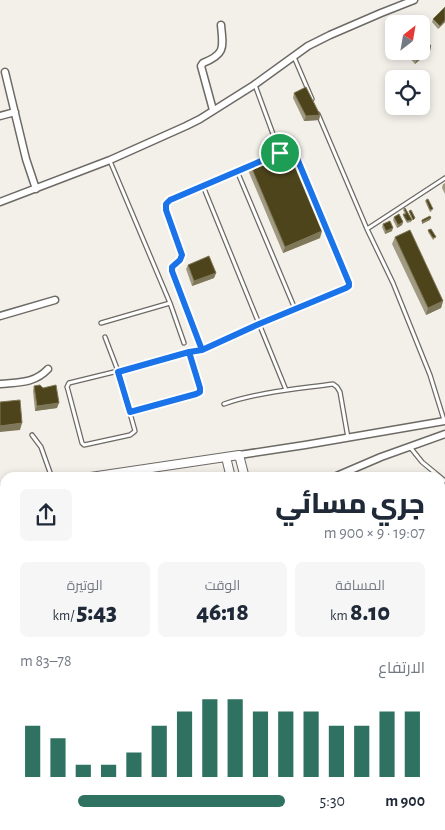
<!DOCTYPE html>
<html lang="ar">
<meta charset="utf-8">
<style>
:root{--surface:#fff;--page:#f6f6f7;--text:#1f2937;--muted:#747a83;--accent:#307262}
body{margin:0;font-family:"Alegreya Sans",Cairo,sans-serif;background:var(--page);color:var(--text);direction:rtl;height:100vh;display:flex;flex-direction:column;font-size:19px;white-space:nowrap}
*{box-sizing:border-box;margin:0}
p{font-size:16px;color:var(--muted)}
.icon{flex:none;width:28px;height:28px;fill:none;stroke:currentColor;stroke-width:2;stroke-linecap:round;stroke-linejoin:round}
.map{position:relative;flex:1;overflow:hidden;direction:ltr}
.sheet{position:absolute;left:0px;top:472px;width:445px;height:358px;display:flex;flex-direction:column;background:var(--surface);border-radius:15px 15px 0 0;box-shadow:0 2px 8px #0003;direction:rtl}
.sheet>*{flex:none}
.needle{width:32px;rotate:31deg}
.tools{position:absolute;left:385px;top:15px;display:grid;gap:10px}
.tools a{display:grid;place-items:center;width:45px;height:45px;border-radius:8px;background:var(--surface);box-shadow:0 2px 8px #0003;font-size:25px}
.pin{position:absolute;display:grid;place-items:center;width:42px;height:42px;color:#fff;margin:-21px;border:2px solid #fff;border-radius:50%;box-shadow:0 1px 5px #0007}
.round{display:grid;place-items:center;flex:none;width:52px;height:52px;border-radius:8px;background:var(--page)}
.overview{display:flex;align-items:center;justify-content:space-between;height:85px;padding:0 20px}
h1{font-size:28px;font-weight:800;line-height:38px}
.stats{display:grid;grid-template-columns:repeat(3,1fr);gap:8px;height:85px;padding:5px 20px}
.stats div{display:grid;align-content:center;border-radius:8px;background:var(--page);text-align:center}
.stats b{font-size:25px;font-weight:800}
.stats small{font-size:14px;font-weight:400}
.stats p{font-size:14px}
.chart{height:140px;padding:10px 20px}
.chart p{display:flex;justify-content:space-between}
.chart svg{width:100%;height:90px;margin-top:5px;stroke:var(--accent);stroke-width:6}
ul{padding:0 20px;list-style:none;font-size:16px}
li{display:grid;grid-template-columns:80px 60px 1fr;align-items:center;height:38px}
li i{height:12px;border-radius:6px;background:var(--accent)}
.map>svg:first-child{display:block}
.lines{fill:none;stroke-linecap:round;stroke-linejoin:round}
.service-casing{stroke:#6d6a65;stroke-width:5.5}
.minor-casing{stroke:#6d6a65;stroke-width:9}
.tertiary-casing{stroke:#6d6a65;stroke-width:10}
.primary-casing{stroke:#6d6a65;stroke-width:12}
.path{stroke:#9d9a96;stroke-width:1;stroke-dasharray:2.5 4;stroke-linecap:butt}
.service{stroke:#fff;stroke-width:3}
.minor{stroke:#fff;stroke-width:6}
.tertiary{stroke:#fff;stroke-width:8}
.primary{stroke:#fff;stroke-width:10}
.wall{fill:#a09a82}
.shaded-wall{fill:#7f7759}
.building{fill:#4d441b;stroke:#7f7759}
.route-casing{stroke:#fff;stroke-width:10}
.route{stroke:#1a73e8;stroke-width:6}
</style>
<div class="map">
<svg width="445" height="830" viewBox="0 0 445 830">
<rect width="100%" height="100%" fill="#f3efe9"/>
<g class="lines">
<defs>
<path id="service" d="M 294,57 L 312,99
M 255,85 L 280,153
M 318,114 L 367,229 L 393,283 L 430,375 L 444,420
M 110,161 L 170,303
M 237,171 L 295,309
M 203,186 L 286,390
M 367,229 L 445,178
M 101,323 L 170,303 L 184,343
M 105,337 L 118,371 L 135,431 L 134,432 L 130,435 L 84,445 L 82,443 L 68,390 L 67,387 L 69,383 L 118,371 L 189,352 L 202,350 L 259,324 L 348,287 L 349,283 L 296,156 L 295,153 L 291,151 L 284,152
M 202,350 L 172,271 L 172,267 L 180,260 L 182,255 L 166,210 L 167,204 L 170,199 L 253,164
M 224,404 C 258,392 297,389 333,384 L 337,387 L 340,392 L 348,438
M 130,412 L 196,394 L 200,391 L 200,388 L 189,352
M 32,435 L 41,447 L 52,478
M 410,447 L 422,462 L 445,481"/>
<path id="minor" d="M 5,72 L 26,159 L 36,189
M 213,110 L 201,66 L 203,63 C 226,54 223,47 221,25
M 0,116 L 15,112
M 0,202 L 110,160 L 186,126 L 200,119 L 254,85 L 308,46 L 330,35 L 381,13 L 414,0
M 0,316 L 55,300
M 0,384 C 18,382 34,384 48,369
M 239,455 L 305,445 L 445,421
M 332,478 L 381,457 L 445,434
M 0,552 L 5,551
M 0,617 L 5,615
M 440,696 L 445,694
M 0,806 L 5,804
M 234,825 L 236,830
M 415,825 L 418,830
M 133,830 L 146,825"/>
<path id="tertiary" d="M 226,457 L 231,478
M 84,478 L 239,455 L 245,478
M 0,490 L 5,489
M 351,825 L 354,830"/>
<path id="primary" d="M 440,567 L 445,566
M 440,582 L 445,581
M 0,720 L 5,717
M 0,733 L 5,730"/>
</defs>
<use href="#service" class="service-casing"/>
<use href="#minor" class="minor-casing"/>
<use href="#tertiary" class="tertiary-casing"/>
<use href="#primary" class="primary-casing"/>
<path class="path" d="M 110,825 L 113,830"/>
<use href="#service" class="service"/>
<use href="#minor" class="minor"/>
<use href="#tertiary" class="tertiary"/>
<use href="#primary" class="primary"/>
</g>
<path class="wall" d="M 445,7 L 445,22 L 438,29 L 432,22 L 433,19 Z
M 431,46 L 430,51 L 415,64 L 406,54 L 407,51 L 421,51 Z
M 294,93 L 320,115 L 319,120 L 304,121 L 293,98 Z
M 250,164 L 320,238 L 283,253 L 248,170 Z
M 445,183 L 445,194 L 442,188 L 443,184 Z
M 426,200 L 432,211 L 430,212 L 425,201 Z
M 404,208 L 412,220 L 411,222 L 407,223 L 403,216 L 403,214 L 405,214 L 403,210 Z
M 394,217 L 403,222 L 402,225 L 397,228 L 393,220 Z
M 383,224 L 392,231 L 385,234 L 382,227 Z
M 428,230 L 436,237 L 433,240 L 428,232 Z
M 395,237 L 443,301 L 441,308 L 426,315 L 392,244 Z
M 188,265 L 216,273 L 214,278 L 192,286 L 186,269 Z
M 34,386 L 57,408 L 35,411 L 33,391 Z
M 445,792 L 445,827 L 441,818 L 442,814 L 441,815 L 440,812 L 440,794 Z"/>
<path class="shaded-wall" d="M 445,20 L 445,22 L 438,29 L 440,26 Z
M 431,46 L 430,51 L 415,64 L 417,59 Z
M 320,115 L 319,120 L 304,121 L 306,116 Z
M 431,218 L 430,220 L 422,224 L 422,222 Z
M 403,222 L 402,225 L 397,228 L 398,225 Z
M 393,228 L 392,231 L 385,234 L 386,231 Z
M 322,231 L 320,238 L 283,253 L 285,247 Z
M 216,273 L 214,278 L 192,286 L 194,281 Z
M 443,301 L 441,308 L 426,315 L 428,308 Z
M 59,403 L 57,408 L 35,411 L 37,406 Z
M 22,423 L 20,430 L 0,432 L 0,426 Z
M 5,696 L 5,698 L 1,700 L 2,697 Z
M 445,809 L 445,813 L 441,815 L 443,810 Z"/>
<path class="building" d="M 445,7 L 445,20 L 440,26 L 433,19 Z
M 423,36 L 431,46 L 417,59 L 410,51 L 421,51 L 421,38 Z
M 306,87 L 320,115 L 306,116 L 294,93 Z
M 287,148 L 322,231 L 285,247 L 250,164 Z
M 428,199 L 433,209 L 430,210 L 426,200 Z
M 404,208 L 405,208 L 412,220 L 407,221 L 403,214 L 406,214 Z
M 411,210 L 415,218 L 413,220 L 409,211 Z
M 399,214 L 403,222 L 398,225 L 394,217 Z
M 430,216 L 431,218 L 422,222 L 422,220 Z
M 390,221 L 393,228 L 386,231 L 383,224 Z
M 431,229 L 436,237 L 433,238 L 428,230 Z
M 410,230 L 443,301 L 428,308 L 395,237 Z
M 209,256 L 216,273 L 194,281 L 188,265 Z
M 40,385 L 43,388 L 56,385 L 59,403 L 37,406 L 34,386 Z
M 20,400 L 22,423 L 0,426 L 0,402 Z
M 128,473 L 129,478 L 105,478 Z
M 3,684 L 5,691 L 5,696 L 2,697 L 0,690 L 0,685 Z
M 445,792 L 445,809 L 443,810 L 440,803 L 440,794 Z
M 445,812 L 445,819 L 442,813 Z
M 411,825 L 416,825 L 418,830 L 404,830 L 403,828 Z"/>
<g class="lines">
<defs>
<path id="route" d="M 280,153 L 170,200 L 166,204 L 166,210 L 182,255 L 180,260 L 172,267 L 172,271 L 202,350 L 189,352 L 118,372 L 130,412 L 196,394 L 200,392 L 200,388 L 189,352 L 202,350 L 259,324 L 346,288 L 349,286 L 349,283 L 296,156 L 294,153 L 290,151 L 280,153"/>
</defs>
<use href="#route" class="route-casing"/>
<use href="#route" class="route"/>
</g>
</svg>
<div class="tools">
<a><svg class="needle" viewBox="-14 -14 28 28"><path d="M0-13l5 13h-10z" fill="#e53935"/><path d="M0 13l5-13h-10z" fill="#747a83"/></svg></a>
<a><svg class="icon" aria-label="locate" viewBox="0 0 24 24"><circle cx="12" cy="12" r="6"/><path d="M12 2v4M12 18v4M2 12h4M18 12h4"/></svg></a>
</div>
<div class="pin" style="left:280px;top:153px;background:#1e9e55"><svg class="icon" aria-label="arrive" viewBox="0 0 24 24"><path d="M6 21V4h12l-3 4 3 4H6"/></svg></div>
<section class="sheet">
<div class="overview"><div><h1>جري مسائي</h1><p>19:07 · 9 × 900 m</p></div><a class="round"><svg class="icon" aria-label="share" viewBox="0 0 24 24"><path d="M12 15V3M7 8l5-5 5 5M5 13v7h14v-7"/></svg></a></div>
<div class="stats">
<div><p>المسافة</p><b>8.10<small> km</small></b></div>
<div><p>الوقت</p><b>46:18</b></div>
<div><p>الوتيرة</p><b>5:43<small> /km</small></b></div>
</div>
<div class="chart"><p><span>الارتفاع</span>78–83 m</p>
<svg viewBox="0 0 160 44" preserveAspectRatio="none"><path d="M5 44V19M15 44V25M25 44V38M35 44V38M45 44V32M55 44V19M65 44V12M75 44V6M85 44V6M95 44V12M105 44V12M115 44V12M125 44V19M135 44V19M145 44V12M155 44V12"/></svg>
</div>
<ul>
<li><b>900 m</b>5:30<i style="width:78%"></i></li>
</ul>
</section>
</div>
